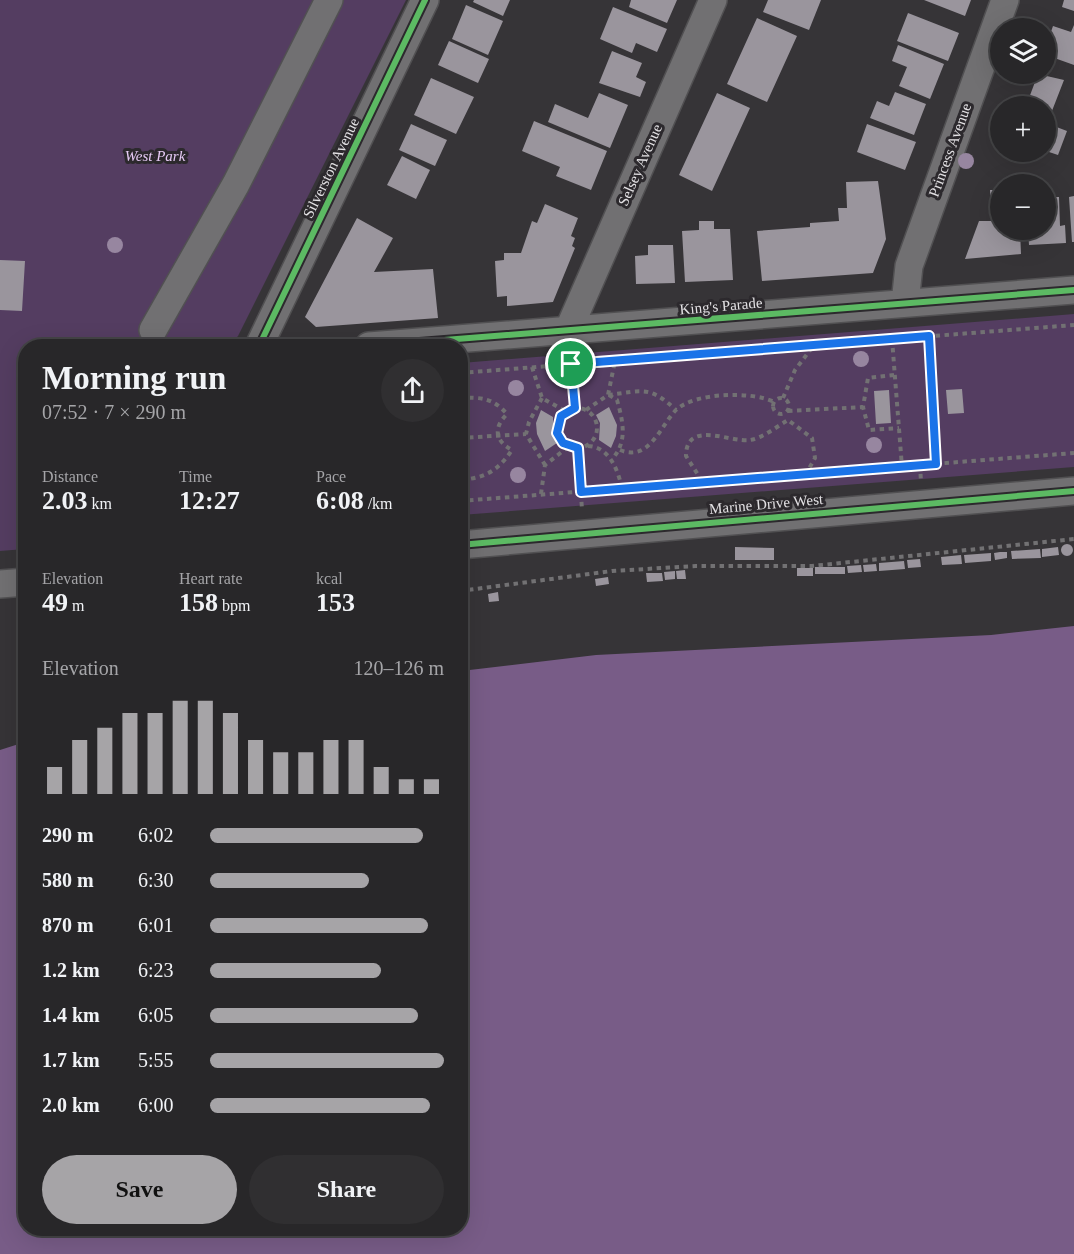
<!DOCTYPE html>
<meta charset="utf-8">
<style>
:root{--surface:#282729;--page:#302f31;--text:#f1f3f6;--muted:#a5a5a8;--line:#444446;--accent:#a6a4a7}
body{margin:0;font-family:Georgia,serif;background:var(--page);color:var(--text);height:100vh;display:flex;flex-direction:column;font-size:22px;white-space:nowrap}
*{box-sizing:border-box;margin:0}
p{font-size:20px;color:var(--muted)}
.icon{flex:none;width:33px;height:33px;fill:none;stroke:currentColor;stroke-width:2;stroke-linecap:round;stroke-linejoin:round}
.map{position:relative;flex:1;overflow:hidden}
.drawer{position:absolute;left:18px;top:339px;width:450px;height:897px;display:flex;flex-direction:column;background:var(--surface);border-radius:24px;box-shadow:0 6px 24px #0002,0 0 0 2px var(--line)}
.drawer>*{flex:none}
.fabs{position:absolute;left:990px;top:18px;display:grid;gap:12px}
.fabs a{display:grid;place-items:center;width:66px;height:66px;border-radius:50%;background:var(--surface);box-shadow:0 6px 24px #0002,0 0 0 2px var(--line);font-size:30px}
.pin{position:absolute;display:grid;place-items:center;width:51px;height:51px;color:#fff;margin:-26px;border:3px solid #fff;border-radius:50%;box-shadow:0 2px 6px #0007}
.round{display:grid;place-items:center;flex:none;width:63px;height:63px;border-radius:32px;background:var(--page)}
.summary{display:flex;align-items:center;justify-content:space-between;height:102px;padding:0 24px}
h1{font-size:33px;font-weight:700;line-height:45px}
.metrics{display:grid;grid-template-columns:repeat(3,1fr);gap:9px;height:102px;padding:6px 24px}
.metrics div{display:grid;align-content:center}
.metrics b{font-size:26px;font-weight:700}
.metrics small{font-size:16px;font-weight:400}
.metrics p{font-size:16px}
.chart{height:168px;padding:12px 24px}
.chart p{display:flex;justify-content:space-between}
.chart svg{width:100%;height:108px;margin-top:6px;stroke:var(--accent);stroke-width:6}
.button{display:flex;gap:12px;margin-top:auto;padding:12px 24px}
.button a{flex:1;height:69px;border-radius:36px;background:var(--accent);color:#111;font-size:24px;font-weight:700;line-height:69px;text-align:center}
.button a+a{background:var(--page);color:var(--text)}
ul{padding:0 24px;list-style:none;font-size:20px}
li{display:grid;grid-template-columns:96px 72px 1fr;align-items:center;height:45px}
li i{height:15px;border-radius:8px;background:var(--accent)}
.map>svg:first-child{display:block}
.green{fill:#543d61}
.water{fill:#785c87}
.building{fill:#9a959d}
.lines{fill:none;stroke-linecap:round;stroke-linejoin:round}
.minor-casing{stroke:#515052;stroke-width:30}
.path{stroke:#727173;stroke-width:4;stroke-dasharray:4.5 4.5;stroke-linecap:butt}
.minor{stroke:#717072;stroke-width:27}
.cycleway-casing{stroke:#2c292d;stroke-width:10}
.cycleway{stroke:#5cba63;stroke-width:6}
.tree{fill:#9786a0}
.route-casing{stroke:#fff;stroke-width:12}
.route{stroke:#1a73e8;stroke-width:8}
.labels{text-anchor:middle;stroke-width:6;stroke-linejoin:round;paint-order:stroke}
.street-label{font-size:15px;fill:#e3e1e4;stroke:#2c292d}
.park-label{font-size:15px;font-style:italic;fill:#e6caf5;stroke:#2c292d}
</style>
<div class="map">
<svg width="1074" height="1254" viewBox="0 0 1074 1254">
<rect width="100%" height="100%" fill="#363437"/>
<path class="green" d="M 0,0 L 406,0 L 238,336 L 229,346 L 26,346 L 25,549 L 0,551 Z
M 1074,314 L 1074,467 L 461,515 L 461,363 Z"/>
<path class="water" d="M 1074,626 L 1074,1254 L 0,1254 L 0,750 L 25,742 L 26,1228 L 460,1228 L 461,671 L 596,655 L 991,635 Z"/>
<path class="building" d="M 474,0 L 510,0 L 503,16 L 473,2 Z
M 631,0 L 677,0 L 667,23 L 629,7 Z
M 768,0 L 821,0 L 809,30 L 763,12 Z
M 924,0 L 971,0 L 965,16 Z
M 1064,0 L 1074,0 L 1074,11 L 1062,7 Z
M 466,5 L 503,21 L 488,55 L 452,39 Z
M 613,7 L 667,29 L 657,52 L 636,43 L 632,53 L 600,39 Z
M 908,13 L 959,33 L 948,61 L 897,41 Z
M 757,18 L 797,36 L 767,102 L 727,84 Z
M 1074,25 L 1074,65 L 1046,55 L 1046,46 L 1053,26 L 1071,32 Z
M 449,41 L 489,59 L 478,83 L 438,65 Z
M 898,45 L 944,64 L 930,99 L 899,86 L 907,67 L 892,61 Z
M 612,51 L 642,63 L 636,77 L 646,82 L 640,97 L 599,83 Z
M 1038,74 L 1064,80 L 1050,116 L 1046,115 L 1046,106 L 1026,106 Z
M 431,78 L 474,97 L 456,134 L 414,115 Z
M 895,92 L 926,104 L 914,135 L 870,118 L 877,101 L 889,106 Z
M 599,93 L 628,105 L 610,148 L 548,122 L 555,104 L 588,118 Z
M 717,93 L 750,108 L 712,191 L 679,175 Z
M 534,121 L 607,151 L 591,190 L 556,176 L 560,167 L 522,151 Z
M 1046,123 L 1067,131 L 1058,155 L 1046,151 Z
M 411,124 L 447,140 L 435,166 L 399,150 Z
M 867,124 L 916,142 L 905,170 L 857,152 Z
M 1016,152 L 1036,152 L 1033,160 L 1015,154 Z
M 402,156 L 430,170 L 416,199 L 387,185 Z
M 878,181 L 886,239 L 873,273 L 762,281 L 757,231 L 810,227 L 810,223 L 839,221 L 838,208 L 847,208 L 846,182 Z
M 990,190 L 1000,190 L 1000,230 L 1020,230 L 1021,254 L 965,259 L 979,221 L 992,221 Z
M 1074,196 L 1074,242 L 1072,242 L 1069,197 Z
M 1046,197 L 1059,197 L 1060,226 L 1065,225 L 1066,243 L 1029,245 L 1028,230 L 1046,230 Z
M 545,204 L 578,218 L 571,236 L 575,238 L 572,246 L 575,248 L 553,302 L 507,306 L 507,296 L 497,297 L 495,261 L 504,260 L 504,253 L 521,253 L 532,221 L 537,223 Z
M 357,218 L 393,238 L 374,272 L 433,269 L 438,318 L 316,327 L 305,317 Z
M 699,221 L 714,221 L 714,229 L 730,229 L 733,280 L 685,282 L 682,231 L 699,230 Z
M 648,245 L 673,245 L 675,283 L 636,284 L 635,256 L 648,255 Z
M 0,260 L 25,261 L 22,311 L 0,310 Z
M 962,389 L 964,413 L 948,414 L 946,390 Z
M 889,390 L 891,423 L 876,424 L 874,391 Z
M 609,407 L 617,425 L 616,436 L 611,448 L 599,440 L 600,423 L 596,415 Z
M 541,410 L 553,417 L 553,435 L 557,443 L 545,451 L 537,434 L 536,423 Z
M1061 550a6 6 0 1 1 12 0a6 6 0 1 1-12 0Z
M 735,547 L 774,548 L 774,560 L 735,560 Z
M 1058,547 L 1059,555 L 1042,557 L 1042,549 Z
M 1040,549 L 1041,558 L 1012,559 L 1011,551 Z
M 1000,552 L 1007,552 L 1007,558 L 995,560 L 994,553 Z
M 991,553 L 991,561 L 965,563 L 964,555 Z
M 961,555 L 962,564 L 942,565 L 941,557 Z
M 920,559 L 921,567 L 908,568 L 907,560 Z
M 904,561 L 905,569 L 879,571 L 879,563 Z
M 876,564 L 877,571 L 864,572 L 863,565 Z
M 861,565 L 862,572 L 848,573 L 847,566 Z
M 815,567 L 845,567 L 845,574 L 815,574 Z
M 797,568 L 813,568 L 813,576 L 797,576 Z
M 685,570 L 686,579 L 677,579 L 676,571 Z
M 675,571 L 675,579 L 665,580 L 664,572 Z
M 646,573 L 662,573 L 663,581 L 647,582 Z
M 608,577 L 609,584 L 596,586 L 595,579 Z
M 498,592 L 499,601 L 489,602 L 488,594 Z"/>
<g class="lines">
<defs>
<path id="minor" d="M 905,303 L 909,266 L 1005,0
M 153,330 L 236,184 L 329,0
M 568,331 L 713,0
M 259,346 L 425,0
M 369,346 L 1074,290
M 460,545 L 1074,491
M 0,584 L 26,582"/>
</defs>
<use href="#minor" class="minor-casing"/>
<path class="path" d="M 929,336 L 937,464
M 892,339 L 902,467
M 570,353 L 575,408
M 532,367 L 542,398 L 565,411
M 460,373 L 1074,325
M 894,375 L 868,378 L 863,407 L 869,430 L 899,428
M 608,395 C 643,391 649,385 676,410
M 609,395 L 617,400 C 623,421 628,442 612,459
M773 406a8 8 0 1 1 16 0a8 8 0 1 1-16 0Z
M 460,398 C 481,397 493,398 507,414 C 493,428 495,441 512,450 C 498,471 485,478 460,480
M 542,398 L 529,422 L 526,434 L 545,465
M 783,398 L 795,370 L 814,345
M557 428a20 20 0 1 1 40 0a20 20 0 1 1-40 0Z
M 586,410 L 608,395 L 615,361
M 788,411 L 863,407
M 460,438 L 526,434
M 588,446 C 610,447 618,471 622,488
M 578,448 L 582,510
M 620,450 C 649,462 660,427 675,411 C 693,392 753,391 774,402
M 920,465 L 921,482
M 702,481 L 686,456 C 686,419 731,443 750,440 C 763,438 776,427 788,420 L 812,438 L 815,458 L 806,474
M 541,494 L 545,465 L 568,447
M 460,501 L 1074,453
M 460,591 L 612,571 L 696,566 L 812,566 L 1074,539"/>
<use href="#minor" class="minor"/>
<defs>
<path id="cycleway" d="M 259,346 L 425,0
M 369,346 L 1074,290
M 460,545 L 1074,491"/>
</defs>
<use href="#cycleway" class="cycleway-casing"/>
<use href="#cycleway" class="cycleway"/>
</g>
<g class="tree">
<circle cx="966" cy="161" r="8"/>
<circle cx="115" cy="245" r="8"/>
<circle cx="861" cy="359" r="8"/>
<circle cx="516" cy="388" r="8"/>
<circle cx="874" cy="445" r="8"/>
<circle cx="518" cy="475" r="8"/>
</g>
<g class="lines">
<defs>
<path id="route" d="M 929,336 L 936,464 L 581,492 L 578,448 L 563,443 L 557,433 L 561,416 L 575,408 L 571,364 Z"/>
</defs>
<use href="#route" class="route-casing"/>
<use href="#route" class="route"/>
</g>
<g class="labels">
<g class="street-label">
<text transform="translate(950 150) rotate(-70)" y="5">Princess Avenue</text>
<text transform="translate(640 165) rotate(-66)" y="5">Selsey Avenue</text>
<text transform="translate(331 168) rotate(-64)" y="5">Silverston Avenue</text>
<text transform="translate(721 306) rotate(-5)" y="5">King's Parade</text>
<text transform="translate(766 504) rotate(-5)" y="5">Marine Drive West</text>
</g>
<g class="park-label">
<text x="155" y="161">West Park</text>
</g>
</g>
</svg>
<div class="fabs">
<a><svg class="icon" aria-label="layers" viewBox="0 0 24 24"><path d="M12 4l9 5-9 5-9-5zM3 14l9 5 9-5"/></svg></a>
<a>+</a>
<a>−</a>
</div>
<div class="pin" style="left:571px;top:364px;background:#1e9e55"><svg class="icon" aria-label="arrive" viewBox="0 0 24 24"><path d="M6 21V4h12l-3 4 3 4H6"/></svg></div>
<section class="drawer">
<div class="summary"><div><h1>Morning run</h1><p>07:52 · 7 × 290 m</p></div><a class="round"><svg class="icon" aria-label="share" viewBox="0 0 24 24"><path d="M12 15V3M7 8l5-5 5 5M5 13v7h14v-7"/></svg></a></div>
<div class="metrics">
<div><p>Distance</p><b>2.03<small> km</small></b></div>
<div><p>Time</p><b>12:27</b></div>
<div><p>Pace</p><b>6:08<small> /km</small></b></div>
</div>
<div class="metrics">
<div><p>Elevation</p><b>49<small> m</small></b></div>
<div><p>Heart rate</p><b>158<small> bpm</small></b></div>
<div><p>kcal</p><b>153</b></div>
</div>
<div class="chart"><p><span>Elevation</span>120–126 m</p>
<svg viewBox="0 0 160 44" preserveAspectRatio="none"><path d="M5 44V33M15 44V22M25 44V17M35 44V11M45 44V11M55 44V6M65 44V6M75 44V11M85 44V22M95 44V27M105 44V27M115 44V22M125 44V22M135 44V33M145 44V38M155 44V38"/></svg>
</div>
<ul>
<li><b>290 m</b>6:02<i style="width:91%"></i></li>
<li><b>580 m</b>6:30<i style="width:68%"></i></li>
<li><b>870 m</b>6:01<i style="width:93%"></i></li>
<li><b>1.2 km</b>6:23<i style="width:73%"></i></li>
<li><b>1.4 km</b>6:05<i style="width:89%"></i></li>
<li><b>1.7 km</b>5:55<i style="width:100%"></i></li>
<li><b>2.0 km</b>6:00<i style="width:94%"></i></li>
</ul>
<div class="button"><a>Save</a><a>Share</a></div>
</section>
</div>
